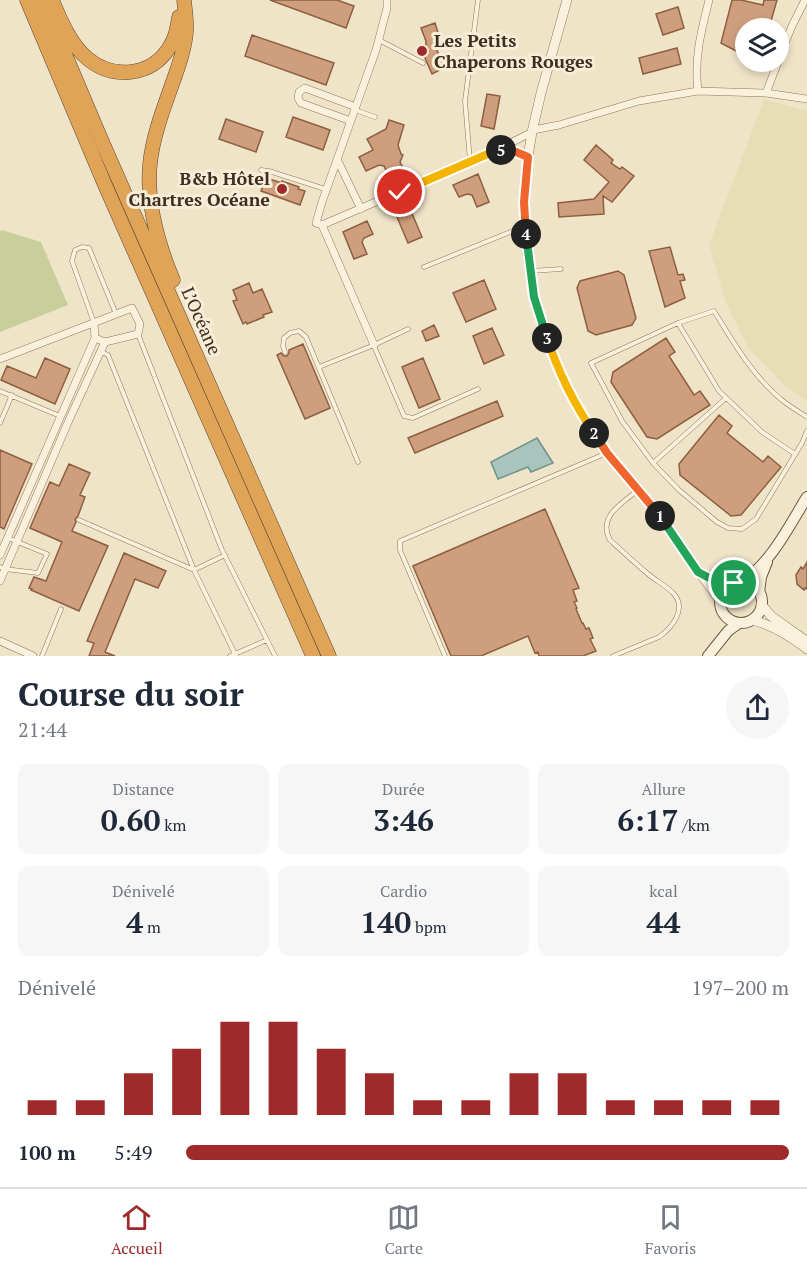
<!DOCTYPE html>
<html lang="fr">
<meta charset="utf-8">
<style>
:root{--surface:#fff;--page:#f6f6f7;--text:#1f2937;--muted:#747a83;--line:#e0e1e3;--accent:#9e2a2b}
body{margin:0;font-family:"PT Serif",serif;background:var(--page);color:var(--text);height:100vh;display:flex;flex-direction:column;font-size:22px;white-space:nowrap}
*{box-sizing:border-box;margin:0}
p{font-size:20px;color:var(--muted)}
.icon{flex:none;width:33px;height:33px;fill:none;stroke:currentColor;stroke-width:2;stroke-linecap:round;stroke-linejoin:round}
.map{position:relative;height:656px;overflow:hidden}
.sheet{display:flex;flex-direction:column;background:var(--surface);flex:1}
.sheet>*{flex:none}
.buttons{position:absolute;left:735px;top:18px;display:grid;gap:12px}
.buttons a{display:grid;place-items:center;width:54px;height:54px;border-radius:50%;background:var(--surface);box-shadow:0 3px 9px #0003;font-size:30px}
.pin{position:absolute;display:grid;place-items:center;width:51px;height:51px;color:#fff;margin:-26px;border:3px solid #fff;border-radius:50%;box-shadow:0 2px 6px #0007}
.km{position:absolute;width:30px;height:30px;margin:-15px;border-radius:50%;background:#222;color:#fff;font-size:16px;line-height:30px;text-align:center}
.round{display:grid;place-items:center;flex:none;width:63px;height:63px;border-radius:32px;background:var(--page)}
.head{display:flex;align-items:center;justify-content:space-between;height:102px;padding:0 18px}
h1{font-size:33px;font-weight:800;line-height:45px}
.figures{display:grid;grid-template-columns:repeat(3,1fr);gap:9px;height:102px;padding:6px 18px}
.figures div{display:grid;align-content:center;border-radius:12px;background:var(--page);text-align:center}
.figures b{font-size:30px;font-weight:800}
.figures small{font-size:16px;font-weight:400}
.figures p{font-size:16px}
.chart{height:168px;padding:12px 18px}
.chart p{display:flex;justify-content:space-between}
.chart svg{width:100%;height:108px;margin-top:6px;stroke:var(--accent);stroke-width:6}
ul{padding:0 18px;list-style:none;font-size:20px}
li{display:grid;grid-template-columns:96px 72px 1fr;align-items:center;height:45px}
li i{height:15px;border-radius:8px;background:var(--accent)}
.dock{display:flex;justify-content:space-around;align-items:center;height:84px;border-top:2px solid var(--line);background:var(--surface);font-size:16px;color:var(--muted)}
.dock a{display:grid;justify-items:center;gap:3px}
.dock .active{color:var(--accent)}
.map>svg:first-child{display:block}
.farmland{fill:#e6deb5}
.green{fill:#c9cf9b}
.water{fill:#a9c4bc;stroke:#6f938a;stroke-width:1.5}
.building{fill:#cf9f7d;stroke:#8d5f41;stroke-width:1.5}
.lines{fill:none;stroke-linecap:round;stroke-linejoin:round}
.service-casing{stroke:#8d765c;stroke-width:5}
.minor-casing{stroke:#8d765c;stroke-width:8}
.tertiary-casing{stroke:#8d765c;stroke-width:10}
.secondary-casing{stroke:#6f573f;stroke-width:12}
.motorway-casing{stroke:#5b4430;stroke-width:15}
.service{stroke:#faf1dc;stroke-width:4}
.minor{stroke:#faf1dc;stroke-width:7}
.tertiary{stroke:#faf1dc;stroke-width:9}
.secondary{stroke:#faf1dc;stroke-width:10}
.motorway{stroke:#e0a458;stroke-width:14}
.split-1-casing{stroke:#fff;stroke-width:12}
.split-2-casing{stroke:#fff;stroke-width:12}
.split-3-casing{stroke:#fff;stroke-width:12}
.split-4-casing{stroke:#fff;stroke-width:12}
.split-5-casing{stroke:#fff;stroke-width:12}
.split-6-casing{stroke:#fff;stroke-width:12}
.split-1{stroke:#22a559;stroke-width:8}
.split-2{stroke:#f0652b;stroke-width:8}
.split-3{stroke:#f5b400;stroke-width:8}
.split-4{stroke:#22a559;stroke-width:8}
.split-5{stroke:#f0652b;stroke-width:8}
.split-6{stroke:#f5b400;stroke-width:8}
.poi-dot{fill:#9e2a2b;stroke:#f7eed8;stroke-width:2}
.labels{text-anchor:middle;stroke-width:6;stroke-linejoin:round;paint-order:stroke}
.poi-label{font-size:18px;font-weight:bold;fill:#3d2e20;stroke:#f7eed8;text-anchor:start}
.street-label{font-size:18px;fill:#3d2e20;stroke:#f7eed8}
</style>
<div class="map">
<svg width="807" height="656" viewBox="0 0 807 656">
<rect width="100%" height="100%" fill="#f0e4c8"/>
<path class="farmland" d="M 764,99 L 807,111 L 807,401 L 782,383 L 749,349 L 726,303 L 709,245 Z"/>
<path class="green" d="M 2,230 L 41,242 L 68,305 L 0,332 L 0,231 Z"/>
<path class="water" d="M 537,438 L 553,463 L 531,472 L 528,467 L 498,479 L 491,462 Z"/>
<path class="building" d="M 270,0 L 337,0 L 354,6 L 346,28 Z
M 732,0 L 741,0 L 763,5 L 764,0 L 777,0 L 769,28 L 746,28 L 746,56 L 740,55 L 740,53 L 721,43 Z
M 678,7 L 684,28 L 663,35 L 656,14 Z
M 435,23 L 440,39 L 440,43 L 437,43 L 437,50 L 444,68 L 432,74 L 425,58 L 426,41 L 421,28 Z
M 252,35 L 334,63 L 326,85 L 245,56 Z
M 677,48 L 681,64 L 643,74 L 639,58 Z
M 487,94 L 500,96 L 494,129 L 481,126 Z
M 293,117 L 330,130 L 323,150 L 286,137 Z
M 226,119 L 263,132 L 256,152 L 219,139 Z
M 389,120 L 404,125 L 398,145 L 401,154 L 403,155 L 400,162 L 404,170 L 389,177 L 384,166 L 379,165 L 366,171 L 359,157 L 373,150 L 367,139 L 386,129 Z
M 596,145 L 613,160 L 611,163 L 620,169 L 622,167 L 634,176 L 612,202 L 603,196 L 604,214 L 559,217 L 558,203 L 594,199 L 609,182 L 584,160 Z
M 478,174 L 489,202 L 477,207 L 472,195 L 467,194 L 459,197 L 453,185 Z
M 266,178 L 282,183 L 282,181 L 299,187 L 298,189 L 305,191 L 300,205 L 261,191 Z
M 408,204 L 422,237 L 408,243 L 394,210 Z
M 367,221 L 373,234 L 364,238 L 362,242 L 367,254 L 354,259 L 343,232 Z
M 670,247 L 678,275 L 683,274 L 685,280 L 680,281 L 685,298 L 665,307 L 649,251 Z
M 618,271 L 624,275 L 636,318 L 632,325 L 596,335 L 588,331 L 577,288 L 580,281 Z
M 484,280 L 496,309 L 466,322 L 453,293 Z
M 249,283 L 253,293 L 262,289 L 272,312 L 263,315 L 264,317 L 247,324 L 246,322 L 243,324 L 233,301 L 237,300 L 233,290 Z
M 434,325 L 439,336 L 426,341 L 422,331 Z
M 492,328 L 504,355 L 484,364 L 473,336 Z
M 666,338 L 675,352 L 669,356 L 694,395 L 700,391 L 710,405 L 657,439 L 647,437 L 611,382 L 613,372 Z
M 303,344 L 330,408 L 305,419 L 277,355 L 281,353 L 284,356 L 287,356 L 289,353 L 289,350 Z
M 45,358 L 70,369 L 55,404 L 1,380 L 7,366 L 36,378 Z
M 423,358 L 440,399 L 419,408 L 402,367 Z
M 497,401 L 503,416 L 415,453 L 408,438 Z
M 719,415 L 732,426 L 727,433 L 763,462 L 768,456 L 781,467 L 741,515 L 731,516 L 680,475 L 679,464 Z
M 0,450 L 32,464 L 4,529 L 0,527 Z
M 69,464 L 90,473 L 80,495 L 85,497 L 78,516 L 75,519 L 76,522 L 72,531 L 108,546 L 79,611 L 31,590 L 32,589 L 29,588 L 34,577 L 46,581 L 62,542 L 30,528 L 50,482 L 59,486 Z
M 545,509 L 579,588 L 573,590 L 577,601 L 574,602 L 577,608 L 576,609 L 582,623 L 583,623 L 586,629 L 589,628 L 593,638 L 590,639 L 596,651 L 583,656 L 539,656 L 538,652 L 535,653 L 528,636 L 481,656 L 451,656 L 413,566 Z
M 124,553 L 166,571 L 158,588 L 135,579 L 105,652 L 115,656 L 89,656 L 94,643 L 87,641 Z
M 807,562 L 807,589 L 805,588 L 804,590 L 797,584 L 796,575 L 801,567 L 803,569 Z"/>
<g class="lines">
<defs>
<path id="service" d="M 379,40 L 423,63
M 355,110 L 375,117
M 470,161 L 465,101 L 478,0
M 261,170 L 269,171 L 325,189
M 424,267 L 525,226
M 531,271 L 561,269
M 94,323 L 72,261 L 75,250 L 82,247 L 89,248 L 116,314
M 678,323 L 719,391 L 762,432 L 795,454
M 138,334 L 222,550 L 267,640 L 230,656
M 374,346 L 404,416 L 413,418 L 478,389
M 102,352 L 108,355 L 194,570 L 236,656
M 285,352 L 283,346 L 284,338 L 290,333 L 299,331 L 306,337 L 358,462
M 319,367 L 374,345 L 408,329
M 0,391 L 60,416
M 807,417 C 799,412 791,407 783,401 C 753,377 734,343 714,311 L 678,323 L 591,363 L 622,421 L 653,463 L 679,490 L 717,522 L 728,528 L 742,529 L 756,519 L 802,443 L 807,431
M 0,423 L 12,395
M 653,463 L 726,398
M 79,520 L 194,570 L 225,555
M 0,567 L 5,569 L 38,573 L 47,554 L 8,538
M 267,640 L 275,656
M 42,656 L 61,609
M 445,656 L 400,550 L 400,541 L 607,453
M 613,656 L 659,637 C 672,628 687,609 674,594 C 667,586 656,581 648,574 C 635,563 622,551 610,540 C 597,516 623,503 638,490"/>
<path id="minor" d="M 387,0 L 387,8 L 376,50 L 322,202 L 316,223 L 322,225 L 497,150 L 532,132
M 778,60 L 792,26 L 805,0
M 698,91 C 694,58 701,32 709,0
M 766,93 L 778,62
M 351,121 L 301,103 L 298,98 L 299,92 L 305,88 L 356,107
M 533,130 L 559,125 L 639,101 L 698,91 L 766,93 L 807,99
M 500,150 L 516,151 L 528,157
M 337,159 L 361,209
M 322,225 L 374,345
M 0,359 L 132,308 L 140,324 L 138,334 L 105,342 L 95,338
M 0,555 L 95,338 L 94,323
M 0,581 L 69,420 L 105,342
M 0,641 L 33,656"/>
<path id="tertiary" d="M 567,0 L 541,93 L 532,132 L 528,157 L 524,202 L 526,242 L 534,297 L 550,346 L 565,383 L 584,418 L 607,453 L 658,513 L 681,548 L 720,600
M 703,575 L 715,581 L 730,585
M 761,604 L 771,616 L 805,640
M 752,620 C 773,625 790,636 807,649"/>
<path id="secondary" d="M720 602a21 21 0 1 1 42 0a21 21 0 1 1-42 0Z
M 741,582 C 771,564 789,526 807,497
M 759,592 L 761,577 L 767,562
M 708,656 L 728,631 L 739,623"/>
<path id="motorway" d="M 27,0 L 105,185 L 313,656
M 42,0 L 103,144 L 329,656
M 52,0 C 61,21 70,44 88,59 C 114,80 151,76 169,48 C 176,38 177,28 179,17
M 173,280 C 158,244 146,204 150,164 C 153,134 165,105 175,76 C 180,62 185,47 186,32 C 187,22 185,10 184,0"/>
</defs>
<use href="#service" class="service-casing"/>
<use href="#minor" class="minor-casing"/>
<use href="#tertiary" class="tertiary-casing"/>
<use href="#secondary" class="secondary-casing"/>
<use href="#motorway" class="motorway-casing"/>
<use href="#service" class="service"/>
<use href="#minor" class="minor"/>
<use href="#tertiary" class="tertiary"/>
<use href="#secondary" class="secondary"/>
<use href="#motorway" class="motorway"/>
</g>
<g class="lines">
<defs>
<path id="split-1" d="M 660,516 L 698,572 L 715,581 L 730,585 L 734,583"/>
<path id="split-2" d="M 594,433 L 607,453 L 660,516"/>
<path id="split-3" d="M 547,338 C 558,371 574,404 594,433"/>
<path id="split-4" d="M 526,234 L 534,297 L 547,338"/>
<path id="split-5" d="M 501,150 L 516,152 L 528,157 L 524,202 L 526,234"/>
<path id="split-6" d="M 400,192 L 497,150 L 501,150"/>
</defs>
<use href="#split-1" class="split-1-casing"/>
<use href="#split-2" class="split-2-casing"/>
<use href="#split-3" class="split-3-casing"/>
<use href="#split-4" class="split-4-casing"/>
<use href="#split-5" class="split-5-casing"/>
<use href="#split-6" class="split-6-casing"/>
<use href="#split-1" class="split-1"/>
<use href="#split-2" class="split-2"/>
<use href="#split-3" class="split-3"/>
<use href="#split-4" class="split-4"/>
<use href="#split-5" class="split-5"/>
<use href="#split-6" class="split-6"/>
</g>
<g class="poi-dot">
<circle cx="422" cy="51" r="6"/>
<circle cx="282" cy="189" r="6"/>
</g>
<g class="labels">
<g class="poi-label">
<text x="434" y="47">Les Petits<tspan x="434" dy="21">Chaperons Rouges</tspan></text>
<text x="270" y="185" text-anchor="end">B&amp;b Hôtel<tspan x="270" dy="21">Chartres Océane</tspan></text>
</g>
<g class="street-label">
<text transform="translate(201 321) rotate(66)" y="6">L’Océane</text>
</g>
</g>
</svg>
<div class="buttons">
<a><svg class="icon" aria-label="layers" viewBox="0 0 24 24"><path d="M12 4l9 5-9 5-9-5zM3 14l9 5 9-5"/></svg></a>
</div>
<div class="pin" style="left:734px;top:583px;background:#1e9e55"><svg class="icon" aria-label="arrive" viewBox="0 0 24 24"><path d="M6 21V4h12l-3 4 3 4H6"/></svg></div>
<div class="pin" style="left:400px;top:192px;background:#d93025"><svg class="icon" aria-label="check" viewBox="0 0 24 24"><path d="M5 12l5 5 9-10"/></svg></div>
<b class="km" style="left:660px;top:516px">1</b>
<b class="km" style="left:594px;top:433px">2</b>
<b class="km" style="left:547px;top:338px">3</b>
<b class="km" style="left:526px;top:234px">4</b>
<b class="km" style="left:501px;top:150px">5</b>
</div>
<section class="sheet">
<div class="head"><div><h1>Course du soir</h1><p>21:44</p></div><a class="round"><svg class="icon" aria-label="share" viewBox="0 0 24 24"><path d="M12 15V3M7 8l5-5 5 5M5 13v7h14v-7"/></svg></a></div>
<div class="figures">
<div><p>Distance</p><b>0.60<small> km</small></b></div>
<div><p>Durée</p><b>3:46</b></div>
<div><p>Allure</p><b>6:17<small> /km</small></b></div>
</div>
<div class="figures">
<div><p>Dénivelé</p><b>4<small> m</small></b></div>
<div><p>Cardio</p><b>140<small> bpm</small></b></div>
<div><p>kcal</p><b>44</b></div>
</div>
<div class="chart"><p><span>Dénivelé</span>197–200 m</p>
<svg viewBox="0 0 160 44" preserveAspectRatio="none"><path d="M5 44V38M15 44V38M25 44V27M35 44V17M45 44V6M55 44V6M65 44V17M75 44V27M85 44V38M95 44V38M105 44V27M115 44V27M125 44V38M135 44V38M145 44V38M155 44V38"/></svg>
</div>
<ul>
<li><b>100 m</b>5:49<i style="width:100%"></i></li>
</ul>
</section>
<nav class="dock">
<a class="active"><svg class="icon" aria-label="home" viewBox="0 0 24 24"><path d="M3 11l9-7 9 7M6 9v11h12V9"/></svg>Accueil</a>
<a><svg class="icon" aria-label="map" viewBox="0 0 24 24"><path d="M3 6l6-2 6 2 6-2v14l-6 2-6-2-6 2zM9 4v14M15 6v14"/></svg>Carte</a>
<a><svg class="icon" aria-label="saved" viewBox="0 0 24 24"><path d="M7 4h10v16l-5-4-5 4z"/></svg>Favoris</a>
</nav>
